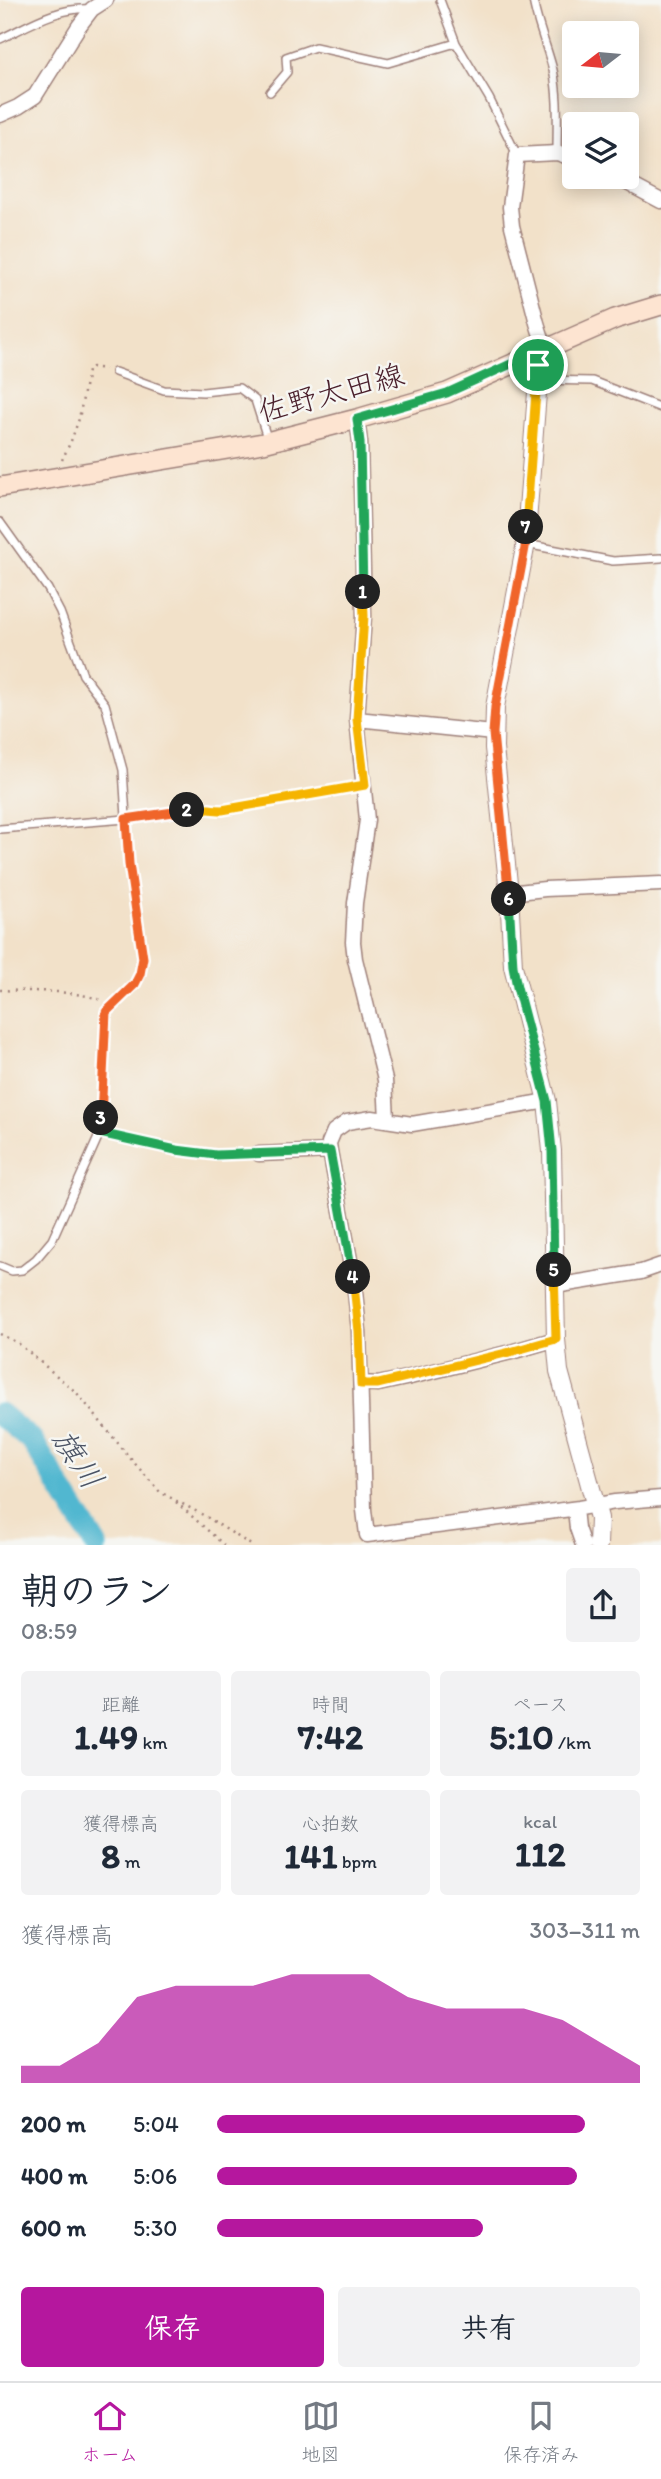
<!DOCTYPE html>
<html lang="ja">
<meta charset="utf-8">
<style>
:root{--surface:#fff;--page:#f2f2f3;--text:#1f2937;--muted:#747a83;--line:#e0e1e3;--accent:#b5179e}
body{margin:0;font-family:Itim,"Klee One",sans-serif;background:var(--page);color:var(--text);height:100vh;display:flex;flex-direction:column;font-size:26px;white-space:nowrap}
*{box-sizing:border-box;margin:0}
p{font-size:23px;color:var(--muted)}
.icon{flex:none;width:38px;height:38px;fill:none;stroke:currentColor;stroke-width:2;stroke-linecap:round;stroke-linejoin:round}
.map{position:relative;height:1545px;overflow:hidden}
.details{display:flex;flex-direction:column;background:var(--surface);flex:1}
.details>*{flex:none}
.needle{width:46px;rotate:254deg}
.fabs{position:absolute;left:562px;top:21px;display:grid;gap:14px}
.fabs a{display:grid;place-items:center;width:77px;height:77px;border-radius:7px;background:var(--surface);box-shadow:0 4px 18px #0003;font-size:35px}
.pin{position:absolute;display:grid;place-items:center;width:60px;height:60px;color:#fff;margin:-30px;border:4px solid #fff;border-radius:50%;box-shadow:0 2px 7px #0007}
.km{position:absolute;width:35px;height:35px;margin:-18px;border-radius:50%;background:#222;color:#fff;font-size:19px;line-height:35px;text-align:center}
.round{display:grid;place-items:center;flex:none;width:74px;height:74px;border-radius:7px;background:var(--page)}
.headline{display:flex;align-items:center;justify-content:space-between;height:119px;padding:0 21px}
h1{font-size:38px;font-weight:800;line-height:52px}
.metrics{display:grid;grid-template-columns:repeat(3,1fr);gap:10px;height:119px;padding:7px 21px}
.metrics div{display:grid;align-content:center;border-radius:7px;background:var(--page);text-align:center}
.metrics b{font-size:35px;font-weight:800}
.metrics small{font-size:19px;font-weight:400}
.metrics p{font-size:19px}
.chart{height:196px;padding:14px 21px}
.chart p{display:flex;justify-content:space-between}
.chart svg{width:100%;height:126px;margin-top:7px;fill:var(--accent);opacity:.7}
.primary-button{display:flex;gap:14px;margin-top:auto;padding:14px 21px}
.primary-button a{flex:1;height:80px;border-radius:7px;background:var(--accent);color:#fff;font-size:28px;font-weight:800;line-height:80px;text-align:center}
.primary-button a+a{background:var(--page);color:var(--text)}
ul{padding:0 21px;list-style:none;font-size:23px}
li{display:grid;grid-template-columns:112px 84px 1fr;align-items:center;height:52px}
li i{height:18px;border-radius:9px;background:var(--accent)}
.tabs{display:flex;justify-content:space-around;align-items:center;height:98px;border-top:2px solid var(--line);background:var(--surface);font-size:19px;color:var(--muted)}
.tabs a{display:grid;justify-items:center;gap:4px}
.tabs .selected{color:var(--accent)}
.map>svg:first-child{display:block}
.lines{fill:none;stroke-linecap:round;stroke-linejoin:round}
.river{stroke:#51b7d0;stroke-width:23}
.service-casing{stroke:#9e807a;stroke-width:10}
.minor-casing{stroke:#9e807a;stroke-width:17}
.tertiary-casing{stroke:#9e807a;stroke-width:20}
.secondary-casing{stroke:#9e807a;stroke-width:22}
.path{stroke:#9e807a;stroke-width:2.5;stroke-dasharray:2 5;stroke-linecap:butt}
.service{stroke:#fff;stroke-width:7}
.minor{stroke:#fff;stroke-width:14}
.tertiary{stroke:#fff;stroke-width:18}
.secondary{stroke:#fde4d1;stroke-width:19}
.split-1-casing{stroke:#fff;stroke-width:14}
.split-2-casing{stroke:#fff;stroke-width:14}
.split-3-casing{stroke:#fff;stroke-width:14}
.split-4-casing{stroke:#fff;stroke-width:14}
.split-5-casing{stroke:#fff;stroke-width:14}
.split-6-casing{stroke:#fff;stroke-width:14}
.split-7-casing{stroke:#fff;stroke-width:14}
.split-8-casing{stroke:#fff;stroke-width:14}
.split-1{stroke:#22a559;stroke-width:9}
.split-2{stroke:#f5b400;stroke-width:9}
.split-3{stroke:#f0652b;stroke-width:9}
.split-4{stroke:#22a559;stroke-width:9}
.split-5{stroke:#f5b400;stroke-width:9}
.split-6{stroke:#22a559;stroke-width:9}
.split-7{stroke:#f0652b;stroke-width:9}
.split-8{stroke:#f5b400;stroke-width:9}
.labels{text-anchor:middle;stroke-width:5;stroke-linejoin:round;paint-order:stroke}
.street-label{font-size:30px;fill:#4a1f2b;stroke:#f6f6f2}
.water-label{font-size:32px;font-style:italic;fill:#4c5465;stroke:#f6f6f2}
</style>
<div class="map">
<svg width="661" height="1545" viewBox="0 0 661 1545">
<rect width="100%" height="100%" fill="#f6f6f2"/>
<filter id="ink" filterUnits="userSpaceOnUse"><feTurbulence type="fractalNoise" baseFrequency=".0143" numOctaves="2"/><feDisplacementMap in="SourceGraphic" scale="14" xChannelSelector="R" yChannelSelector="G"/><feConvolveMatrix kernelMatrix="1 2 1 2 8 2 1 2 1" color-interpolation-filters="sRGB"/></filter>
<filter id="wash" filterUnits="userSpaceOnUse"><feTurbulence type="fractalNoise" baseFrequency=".00686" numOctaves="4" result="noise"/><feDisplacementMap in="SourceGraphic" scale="28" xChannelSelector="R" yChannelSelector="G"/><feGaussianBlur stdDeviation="1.57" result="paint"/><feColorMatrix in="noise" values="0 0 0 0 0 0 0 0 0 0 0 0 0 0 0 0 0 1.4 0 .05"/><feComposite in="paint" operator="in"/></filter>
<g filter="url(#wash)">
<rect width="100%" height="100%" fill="#f2e1c9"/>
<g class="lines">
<path class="river" d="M 0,1414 L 32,1441 L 96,1545"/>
</g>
</g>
<g filter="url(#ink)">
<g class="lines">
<defs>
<path id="service" d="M 440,0 L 456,43 L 489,98 L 517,155
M 533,0 C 537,24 547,46 553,70 C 559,96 557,126 557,153
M 0,39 C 30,25 57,7 91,9
M 270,92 L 287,72 L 286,57 L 315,47 L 388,63 L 456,43
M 115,372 L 164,390 L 203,392 L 239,388 L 255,400 L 268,441
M 538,380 L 592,381 L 661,408
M 0,522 L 48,589 L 60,612 L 83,675 L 105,704 L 123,770 L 129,864 L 143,958 L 140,974 L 135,984 L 106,1012 L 100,1133 L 52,1240 L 36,1259 L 22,1270 L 12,1271 L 0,1266
M 526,544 L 613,561 L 661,558
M 0,829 L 126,819 L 175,813 L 200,806 L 207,810 L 222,810 L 365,785
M 100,1133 L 176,1150 L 216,1155 L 258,1154"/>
<path id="minor" d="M 0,115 L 18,107 L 35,96 L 79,26 L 92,9 L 106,0
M 616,177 L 661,201
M 545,348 L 537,323 L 512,226 L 510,207 L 517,155 L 557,153 L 574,159
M 357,419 L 360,442 L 364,616 L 357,719 L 367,820 L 355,903 L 353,942 L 355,959 L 385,1080 L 387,1120
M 357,719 L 493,733
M 509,893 L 545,889 L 661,884
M 547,1101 L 412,1124 L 372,1118 L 347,1122 L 334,1131 L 329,1143 L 330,1151 L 354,1282 L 359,1331 L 364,1510 L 367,1535 L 579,1508 L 615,1502 L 661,1498
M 259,1154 L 330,1151
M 555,1286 L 641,1272 L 661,1265
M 361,1383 L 378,1384 L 406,1378 L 511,1352 L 556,1339
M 575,1509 L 577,1528 L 583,1545"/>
<path id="tertiary" d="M 535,353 L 538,380 L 525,548 L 495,707 L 494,748 L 509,893 L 513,966 L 547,1101 L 552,1151 L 556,1339 L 559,1371 L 599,1518 L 598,1545"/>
<path id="secondary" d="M 0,487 L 263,443 L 357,419 L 447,393 L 615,319 L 661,305"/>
</defs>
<use href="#service" class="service-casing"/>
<use href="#minor" class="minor-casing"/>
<use href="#tertiary" class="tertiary-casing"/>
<use href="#secondary" class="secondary-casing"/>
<path class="path" d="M 62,460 L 71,441 L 79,419 L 88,371 L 92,367 L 105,369
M 0,990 C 34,992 72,989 104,1001
M 0,1334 L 18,1343 L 77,1393 L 130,1458 L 160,1492 L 205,1516 L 251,1545
M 176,1502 L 224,1545"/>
<use href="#service" class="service"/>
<use href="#minor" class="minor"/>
<use href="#tertiary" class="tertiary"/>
<use href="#secondary" class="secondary"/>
</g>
</g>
<g class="lines" filter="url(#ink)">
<defs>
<path id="split-1" d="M 363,592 L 360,442 L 357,419 L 447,393 L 535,353 L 538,365"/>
<path id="split-2" d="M 187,810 C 199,806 209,810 222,810 L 365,785 L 357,719 L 364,616 L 363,592"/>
<path id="split-3" d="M 101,1118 L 106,1012 L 135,984 L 140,974 L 143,958 L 129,864 L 126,819 L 187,810"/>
<path id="split-4" d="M 101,1118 L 100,1133 L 176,1150 L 216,1155 L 330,1151 L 353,1277"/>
<path id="split-5" d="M 353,1277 L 359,1331 L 361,1384 L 378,1384 L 510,1352 L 556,1339 L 554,1270"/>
<path id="split-6" d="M 509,899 L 513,966 L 517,987 L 547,1101 L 552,1151 L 554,1270"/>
<path id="split-7" d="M 509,899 L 493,733 L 495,707 L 525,548 L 526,527"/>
<path id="split-8" d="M 526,527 L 538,365"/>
</defs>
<use href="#split-1" class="split-1-casing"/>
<use href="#split-2" class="split-2-casing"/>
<use href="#split-3" class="split-3-casing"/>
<use href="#split-4" class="split-4-casing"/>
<use href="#split-5" class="split-5-casing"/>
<use href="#split-6" class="split-6-casing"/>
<use href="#split-7" class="split-7-casing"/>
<use href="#split-8" class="split-8-casing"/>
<use href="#split-1" class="split-1"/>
<use href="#split-2" class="split-2"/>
<use href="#split-3" class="split-3"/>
<use href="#split-4" class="split-4"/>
<use href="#split-5" class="split-5"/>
<use href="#split-6" class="split-6"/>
<use href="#split-7" class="split-7"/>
<use href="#split-8" class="split-8"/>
</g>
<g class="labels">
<g class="street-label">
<text transform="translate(331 393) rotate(-15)" y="10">佐野太田線</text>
</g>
<g class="water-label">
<text transform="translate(78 1459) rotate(56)" y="11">旗川</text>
</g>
</g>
</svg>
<div class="fabs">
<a><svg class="needle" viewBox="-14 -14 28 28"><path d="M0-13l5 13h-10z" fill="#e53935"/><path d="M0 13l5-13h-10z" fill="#747a83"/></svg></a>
<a><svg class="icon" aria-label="layers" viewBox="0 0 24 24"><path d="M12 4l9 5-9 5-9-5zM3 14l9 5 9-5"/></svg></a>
</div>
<div class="pin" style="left:538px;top:365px;background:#1e9e55"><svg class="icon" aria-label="arrive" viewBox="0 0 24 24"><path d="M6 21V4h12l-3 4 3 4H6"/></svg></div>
<b class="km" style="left:363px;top:592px">1</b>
<b class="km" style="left:187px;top:810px">2</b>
<b class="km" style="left:101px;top:1118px">3</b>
<b class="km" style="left:353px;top:1277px">4</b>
<b class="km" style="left:554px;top:1270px">5</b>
<b class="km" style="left:509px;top:899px">6</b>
<b class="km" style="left:526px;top:527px">7</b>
</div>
<section class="details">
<div class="headline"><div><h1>朝のラン</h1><p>08:59</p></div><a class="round"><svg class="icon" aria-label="share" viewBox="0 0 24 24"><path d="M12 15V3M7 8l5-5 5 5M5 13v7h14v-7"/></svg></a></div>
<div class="metrics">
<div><p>距離</p><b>1.49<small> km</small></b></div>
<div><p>時間</p><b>7:42</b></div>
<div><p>ペース</p><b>5:10<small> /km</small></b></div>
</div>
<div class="metrics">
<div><p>獲得標高</p><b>8<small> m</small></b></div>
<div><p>心拍数</p><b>141<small> bpm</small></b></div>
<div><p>kcal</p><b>112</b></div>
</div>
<div class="chart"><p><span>獲得標高</span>303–311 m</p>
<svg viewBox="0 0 160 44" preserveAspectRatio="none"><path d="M0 44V38L10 38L20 30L30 14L40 10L50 10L60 10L70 6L80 6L90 6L100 14L110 18L120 18L130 18L140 22L150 30L160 38V44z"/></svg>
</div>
<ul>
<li><b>200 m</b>5:04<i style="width:87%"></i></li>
<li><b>400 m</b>5:06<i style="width:85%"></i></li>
<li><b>600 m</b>5:30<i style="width:63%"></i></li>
</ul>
<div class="primary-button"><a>保存</a><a>共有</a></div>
</section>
<nav class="tabs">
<a class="selected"><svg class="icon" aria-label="home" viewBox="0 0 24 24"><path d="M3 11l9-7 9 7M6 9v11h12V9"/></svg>ホーム</a>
<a><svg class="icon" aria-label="map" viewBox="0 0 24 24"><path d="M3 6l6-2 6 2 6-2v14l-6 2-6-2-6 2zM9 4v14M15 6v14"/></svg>地図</a>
<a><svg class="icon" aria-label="saved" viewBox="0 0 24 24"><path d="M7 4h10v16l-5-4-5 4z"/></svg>保存済み</a>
</nav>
